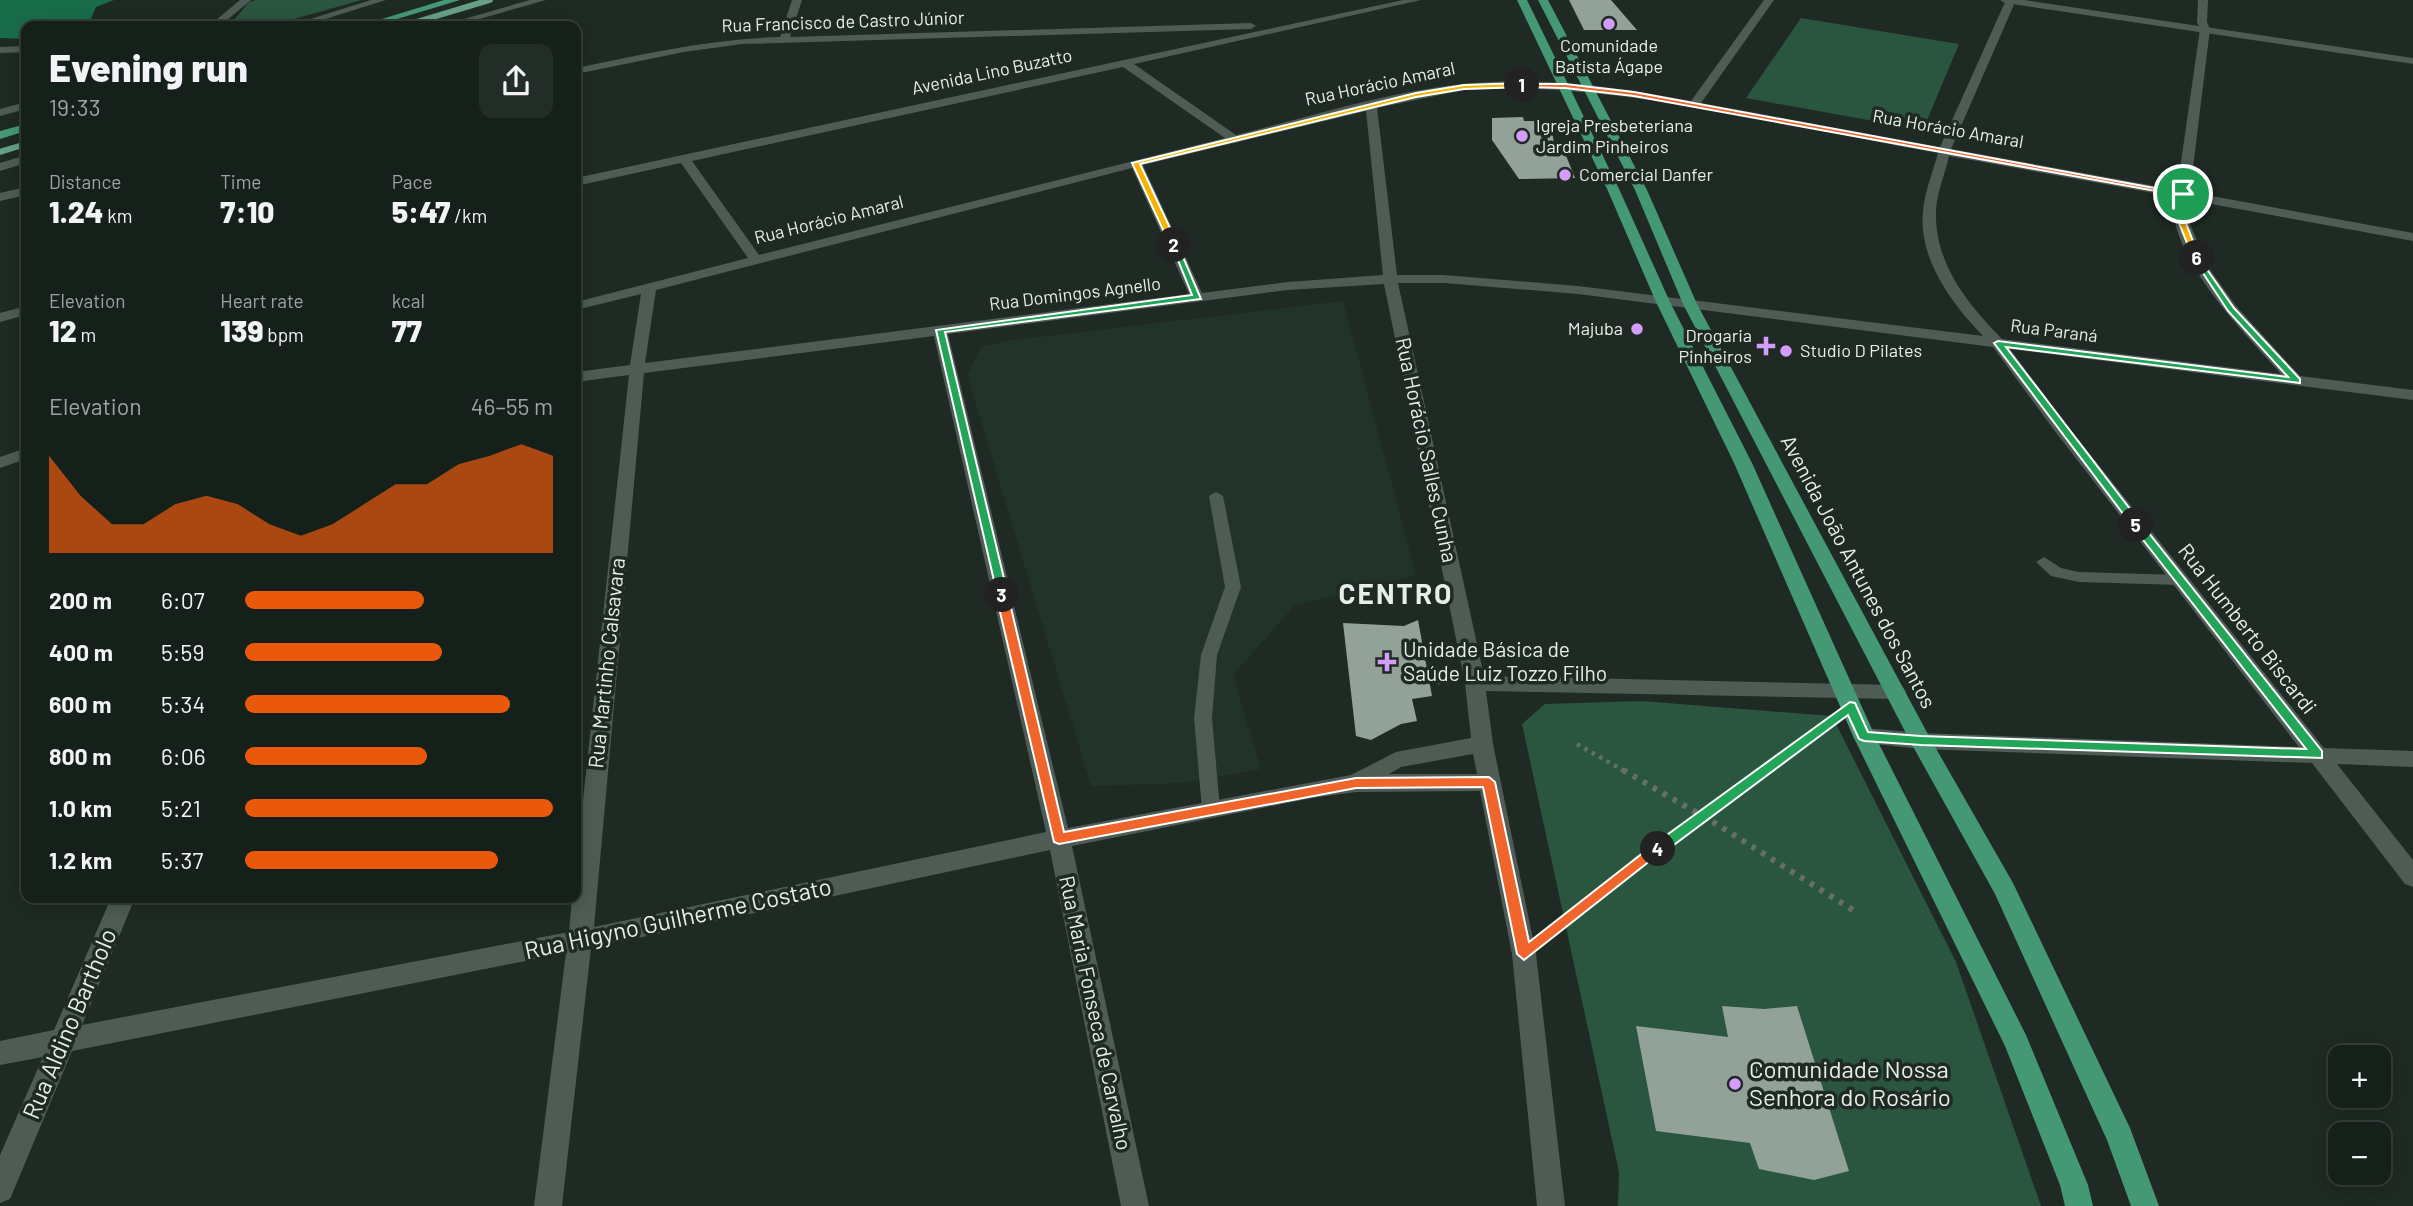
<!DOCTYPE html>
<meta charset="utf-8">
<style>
:root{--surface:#16201a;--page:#232d27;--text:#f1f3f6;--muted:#9ea3a2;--line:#353e39;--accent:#ea580c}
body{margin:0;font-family:Barlow,sans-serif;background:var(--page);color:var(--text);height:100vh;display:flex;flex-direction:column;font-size:26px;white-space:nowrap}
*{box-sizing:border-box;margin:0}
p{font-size:23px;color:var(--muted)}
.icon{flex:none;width:38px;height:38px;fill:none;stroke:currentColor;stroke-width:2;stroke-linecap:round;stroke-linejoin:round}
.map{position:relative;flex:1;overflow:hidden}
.side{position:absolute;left:21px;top:21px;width:560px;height:882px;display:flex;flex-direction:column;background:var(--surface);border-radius:14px;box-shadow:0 4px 18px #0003,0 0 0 2px var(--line)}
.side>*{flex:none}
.fabs{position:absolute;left:2328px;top:1045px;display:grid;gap:14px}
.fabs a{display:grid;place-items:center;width:63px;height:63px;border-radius:14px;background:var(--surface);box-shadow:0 4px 18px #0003,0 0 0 2px var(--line);font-size:35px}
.pin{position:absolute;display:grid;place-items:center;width:60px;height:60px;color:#fff;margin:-30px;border:4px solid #fff;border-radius:50%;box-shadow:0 2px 7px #0007}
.km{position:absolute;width:35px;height:35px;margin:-18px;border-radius:50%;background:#222;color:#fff;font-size:19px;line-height:35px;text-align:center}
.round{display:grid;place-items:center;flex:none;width:74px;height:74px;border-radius:14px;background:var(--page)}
.head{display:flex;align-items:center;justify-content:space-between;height:119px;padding:0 28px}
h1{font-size:38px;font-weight:800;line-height:52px}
.stats{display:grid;grid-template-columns:repeat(3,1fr);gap:10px;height:119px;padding:7px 28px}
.stats div{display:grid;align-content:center}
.stats b{font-size:30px;font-weight:800}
.stats small{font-size:19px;font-weight:400}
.stats p{font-size:19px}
.chart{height:196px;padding:14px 28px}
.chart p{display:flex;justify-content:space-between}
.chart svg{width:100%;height:126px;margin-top:7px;fill:var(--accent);opacity:.7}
ul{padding:0 28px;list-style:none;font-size:23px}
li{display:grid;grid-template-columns:112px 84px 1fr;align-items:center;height:52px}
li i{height:18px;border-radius:9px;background:var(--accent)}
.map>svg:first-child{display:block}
.built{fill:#22342a}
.green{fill:#2a553f}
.forest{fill:#196d4a}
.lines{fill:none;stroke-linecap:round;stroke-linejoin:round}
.stream{stroke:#66a085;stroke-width:6}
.building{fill:#93a299}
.path-far1{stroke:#656f69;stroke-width:4.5;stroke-dasharray:3.5 5;stroke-linecap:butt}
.path{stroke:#656f69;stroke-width:6;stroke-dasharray:4.5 7;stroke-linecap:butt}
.service{fill:#4f5c55;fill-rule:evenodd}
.minor{fill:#4f5c55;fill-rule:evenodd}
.secondary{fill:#4f5c55;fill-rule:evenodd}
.primary{fill:#449873;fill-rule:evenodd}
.split-1{fill:#f0652b;stroke:#fff;stroke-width:2}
.split-2{fill:#f5b400;stroke:#fff;stroke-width:2}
.split-3{fill:#22a559;stroke:#fff;stroke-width:2}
.split-4{fill:#f0652b;stroke:#fff;stroke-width:2}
.split-5{fill:#22a559;stroke:#fff;stroke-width:2}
.split-6{fill:#22a559;stroke:#fff;stroke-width:2}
.split-7{fill:#f5b400;stroke:#fff;stroke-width:2}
.poi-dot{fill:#d49cfb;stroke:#1e2a23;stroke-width:2.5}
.labels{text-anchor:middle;stroke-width:7;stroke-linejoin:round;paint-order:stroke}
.far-street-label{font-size:18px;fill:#e7eeea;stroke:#1e2a23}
.far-poi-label{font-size:18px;fill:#e7eeea;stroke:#1e2a23;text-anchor:start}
.street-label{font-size:21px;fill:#e7eeea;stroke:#1e2a23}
.poi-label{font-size:21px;fill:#e7eeea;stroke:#1e2a23;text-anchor:start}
.near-street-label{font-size:24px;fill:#e7eeea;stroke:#1e2a23}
.near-poi-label{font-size:24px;fill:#e7eeea;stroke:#1e2a23;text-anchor:start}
.district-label{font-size:28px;font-weight:bold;letter-spacing:2px;fill:#e7eeea;stroke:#1e2a23}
</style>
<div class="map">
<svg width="2413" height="1206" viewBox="0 0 2413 1206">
<rect width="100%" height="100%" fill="#1e2a23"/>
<path class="built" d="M 1343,301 L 1416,575 L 1295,605 L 1233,675 L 1261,769 L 1183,783 L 1091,786 L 969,381 L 968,375 L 975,358 L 981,347 L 1006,341 Z"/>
<path class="green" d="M 256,0 L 362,0 L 269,26 L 229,26 L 249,2 Z
M 1801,18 L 1959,44 L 1923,130 L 1746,98 Z
M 1642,701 L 1832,716 L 1956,962 L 2041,1206 L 1618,1206 L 1619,1172 L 1522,724 L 1545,704 Z"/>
<path class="forest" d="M 0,0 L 114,0 L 96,7 L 89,23 L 82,26 L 26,26 L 26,39 L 0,38 Z"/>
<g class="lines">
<path class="stream" d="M 403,26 L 490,0
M 0,152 L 26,144"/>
</g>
<path class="building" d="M 1569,0 L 1611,0 L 1637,30 L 1584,30 Z
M 1523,117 L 1524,121 L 1550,121 L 1555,148 L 1563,148 L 1575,178 L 1519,179 L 1492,140 L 1492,118 Z
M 1418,620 L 1432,696 L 1412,699 L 1417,721 L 1401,724 L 1371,740 L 1356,736 L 1343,623 L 1404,626 Z
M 1722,1006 L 1764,1009 L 1797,1006 L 1849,1171 L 1814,1180 L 1759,1169 L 1750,1143 L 1656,1131 L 1636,1026 L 1728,1037 Z"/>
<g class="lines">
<path class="path-far1" d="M 1437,682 L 1449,682
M 1577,744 L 1626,772
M 1760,772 L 1830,721"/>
<path class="path" d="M 1623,770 L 1718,825 L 1856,912
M 1550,934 L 1763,770"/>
<path class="service" d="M 1216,492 L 1223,496 L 1241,587 L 1217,655 L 1212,718 L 1220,809 L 1218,814 L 1211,816 L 1204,814 L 1202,809 L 1194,718 L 1201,655 L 1225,587 L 1209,496 Z
M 2044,557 L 2061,568 L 2079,572 L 2180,575 L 2188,580 L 2180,585 L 2079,582 L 2051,576 L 2036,562 Z"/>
<path class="minor" d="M 240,0 L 251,0 L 220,26 L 209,26 Z
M 371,0 L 386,0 L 303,26 L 288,26 Z
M 530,0 L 546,0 L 455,26 L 440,26 Z
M 792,0 L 802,0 L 790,37 L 1251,23 L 1256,26 L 1251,29 L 742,44 L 684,52 L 576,74 L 576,68 C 643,54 710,39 780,37 Z
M 1403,0 L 1421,0 L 1134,64 L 1236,135 C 1309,117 1390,91 1464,84 C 1540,76 1616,87 1691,101 L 1764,0 L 1774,0 L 1701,103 L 1940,147 L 2006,0 L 2016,0 L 1951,149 L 2177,190 L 2200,29 L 2197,22 L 2198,0 L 2208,0 L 2207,22 L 2210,29 L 2190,192 L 2413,233 L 2413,241 L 2189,200 L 2187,217 L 2208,267 L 2236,306 L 2300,376 L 2413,390 L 2413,400 L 2010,349 L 2066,424 L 2324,748 L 2413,751 L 2413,767 L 2337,764 L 2413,860 L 2413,887 L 2405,884 L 2312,763 L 1921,749 L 1856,742 L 1853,736 L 1856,730 L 1864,728 L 1921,733 L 2299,747 L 2054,430 L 1993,347 L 1578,294 L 1444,283 L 1398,283 L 1484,676 L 1896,685 L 1903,687 L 1906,692 L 1903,697 L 1896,699 L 1486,691 L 1493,744 L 1536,954 L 1565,1206 L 1537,1206 L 1512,954 L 1480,791 L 1356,792 L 1312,798 L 1072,846 L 1149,1206 L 1121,1206 L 1050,850 L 591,948 L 562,1206 L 534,1206 L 566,953 L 72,1051 L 10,1199 L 0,1203 L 0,1155 L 43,1057 L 0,1065 L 0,1041 L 54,1030 L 111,898 L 135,898 L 82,1025 L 569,932 L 572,898 L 576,898 L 576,865 L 629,375 L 576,382 L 576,372 L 630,365 L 641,294 L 576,310 L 576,302 L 748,258 L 681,163 L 576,186 L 576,178 ZM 1123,67 L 1225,138 L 759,255 L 692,161 ZM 1512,88 C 1653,91 1799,128 1938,153 C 1933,172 1924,193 1923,212 C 1918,259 1953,305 1983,336 L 1578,286 L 1444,275 L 1397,275 L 1377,108 L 1464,90 ZM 1366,111 L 1383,275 L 1288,282 L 1202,293 L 1143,165 ZM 1949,156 L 2176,197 C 2175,204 2173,212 2174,219 C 2187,276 2243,331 2281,374 L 2002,339 C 1969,305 1935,265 1936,213 C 1936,195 1945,174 1949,156 ZM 1132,168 L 1189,294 L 645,363 L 656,290 ZM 1384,284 L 1465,683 L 1471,738 L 1396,752 L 1351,775 L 1068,828 L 948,334 L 1288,290 ZM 934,336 L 1046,832 L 594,927 L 644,373 ZM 1473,754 L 1477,774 L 1389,774 L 1401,767 Z
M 26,46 L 26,52 L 0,53 L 0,47 Z
M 26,102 L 26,109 L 0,116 L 0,109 Z
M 26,155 L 26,163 L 0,171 L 0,163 Z
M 26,187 L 26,195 L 0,201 L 0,193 Z
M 26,306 L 26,315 L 0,322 L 0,313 Z
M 26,448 L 26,459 L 0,468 L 0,457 Z"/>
<path class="secondary" d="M 2000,0 L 2024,0 L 2413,58 L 2413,64 L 2005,3 Z"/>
<path class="primary" d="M 444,0 L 460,0 L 374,26 L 359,26 Z
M 1517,0 L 1527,0 L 1620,191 L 1670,302 L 1752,463 L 1875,736 L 2026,1035 L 2088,1185 L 2093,1206 L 2065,1206 L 2060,1185 L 2005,1046 L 1853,736 L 1734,463 L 1656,302 L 1608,191 Z
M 1538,0 L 1548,0 L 1647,190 L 1697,304 L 1930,738 L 2013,883 L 2130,1128 L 2159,1206 L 2131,1206 L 2107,1140 L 1995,894 L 1910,741 L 1683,304 L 1635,190 Z
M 26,124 L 26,131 L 0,139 L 0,131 Z"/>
</g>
<path class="split-1" d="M 1519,84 L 1565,84 L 1634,92 L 2187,194 L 2183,196 L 1634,96 L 1565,88 L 1522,87 Z"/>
<path class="split-2" d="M 1522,83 L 1524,87 L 1464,89 L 1416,97 L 1140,164 L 1178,245 L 1174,247 L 1170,245 L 1132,163 L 1416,93 L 1464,85 Z"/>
<path class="split-3" d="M 1171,243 L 1178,245 L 1201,299 L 945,332 L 1008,595 L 1002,599 L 998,598 L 936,330 L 1192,295 Z"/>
<path class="split-4" d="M 1002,591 L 1008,595 L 1064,832 L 1356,778 L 1489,777 L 1495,782 L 1529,942 L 1653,845 L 1658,844 L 1665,849 L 1524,960 L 1517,954 L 1483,787 L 1356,788 L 1059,844 L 1054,842 L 996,595 Z"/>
<path class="split-5" d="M 2133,522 L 2140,522 L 2322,751 L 2322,758 L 1921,745 L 1864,741 L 1859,739 L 1848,715 L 1663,853 L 1653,853 L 1653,845 L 1850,702 L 1855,703 L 1868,732 L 1921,736 L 2306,749 L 2133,527 Z"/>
<path class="split-6" d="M 2197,255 L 2234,308 L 2300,379 L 2300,383 L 2006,347 L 2140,522 L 2142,525 L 2136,528 L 2133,527 L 1994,343 L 1998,341 L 2288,377 L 2228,311 L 2193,258 Z"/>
<path class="split-7" d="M 2180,192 L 2187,194 L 2184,218 L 2200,259 L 2193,258 L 2177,218 Z"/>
<g class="poi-dot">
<circle cx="1609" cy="24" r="7"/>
<circle cx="1522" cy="136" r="7"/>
<circle cx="1565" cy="175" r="7"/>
<circle cx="1637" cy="329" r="7"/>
<path d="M1762.5 335.5h7v7h7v7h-7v7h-7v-7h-7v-7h7z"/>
<circle cx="1786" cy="351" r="7"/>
<path d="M1383.5 651.5h7v7h7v7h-7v7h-7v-7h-7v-7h7z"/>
<circle cx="1735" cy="1084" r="7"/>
</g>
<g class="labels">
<g class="far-street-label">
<text transform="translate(843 22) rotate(-2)" y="6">Rua Francisco de Castro Júnior</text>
<text transform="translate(992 72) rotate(-12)" y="6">Avenida Lino Buzatto</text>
<text transform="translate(1380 84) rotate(-12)" y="6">Rua Horácio Amaral</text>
<text transform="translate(1948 129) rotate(10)" y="6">Rua Horácio Amaral</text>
<text transform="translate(829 220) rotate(-14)" y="6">Rua Horácio Amaral</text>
<text transform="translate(1075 294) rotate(-7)" y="6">Rua Domingos Agnello</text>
<text transform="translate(2054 331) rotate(7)" y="6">Rua Paraná</text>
</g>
<g class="far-poi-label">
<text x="1609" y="52" text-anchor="middle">Comunidade<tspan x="1609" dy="21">Batista Ágape</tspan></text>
<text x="1536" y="132">Igreja Presbeteriana<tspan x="1536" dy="21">Jardim Pinheiros</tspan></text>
<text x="1579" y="181">Comercial Danfer</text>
<text x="1623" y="335" text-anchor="end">Majuba</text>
<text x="1752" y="342" text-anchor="end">Drogaria<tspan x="1752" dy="21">Pinheiros</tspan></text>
<text x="1800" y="357">Studio D Pilates</text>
</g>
<g class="street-label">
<text transform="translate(1426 450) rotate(78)" y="7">Rua Horácio Salles Cunha</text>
<text transform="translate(1858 572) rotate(62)" y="7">Avenida João Antunes dos Santos</text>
<text transform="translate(2247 629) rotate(52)" y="7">Rua Humberto Biscardi</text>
<text transform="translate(607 663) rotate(-84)" y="7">Rua Martinho Calsavara</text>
<text transform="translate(1095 1013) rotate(78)" y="7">Rua Maria Fonseca de Carvalho</text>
</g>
<g class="poi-label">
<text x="1403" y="657">Unidade Básica de<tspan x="1403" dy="24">Saúde Luiz Tozzo Filho</tspan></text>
</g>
<g class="near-street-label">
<text transform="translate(678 919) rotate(-12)" y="8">Rua Higyno Guilherme Costato</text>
<text transform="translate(70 1024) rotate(-67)" y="8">Rua Aldino Bartholo</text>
</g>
<g class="near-poi-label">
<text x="1749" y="1078">Comunidade Nossa<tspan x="1749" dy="28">Senhora do Rosário</tspan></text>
</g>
<g class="district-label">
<text x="1396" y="604">CENTRO</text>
</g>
</g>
</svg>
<div class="fabs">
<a>+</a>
<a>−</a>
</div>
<div class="pin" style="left:2183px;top:194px;background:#1e9e55"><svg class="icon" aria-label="arrive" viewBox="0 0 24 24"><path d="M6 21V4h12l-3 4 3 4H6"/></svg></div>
<b class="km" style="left:1522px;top:85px">1</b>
<b class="km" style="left:1174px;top:245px">2</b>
<b class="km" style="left:1002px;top:595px">3</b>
<b class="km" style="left:1658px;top:849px">4</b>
<b class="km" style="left:2136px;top:525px">5</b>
<b class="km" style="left:2197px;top:258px">6</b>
<section class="side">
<div class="head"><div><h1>Evening run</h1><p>19:33</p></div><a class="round"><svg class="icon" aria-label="share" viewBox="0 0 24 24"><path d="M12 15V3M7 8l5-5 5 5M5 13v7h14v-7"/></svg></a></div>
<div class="stats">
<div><p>Distance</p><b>1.24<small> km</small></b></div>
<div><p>Time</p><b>7:10</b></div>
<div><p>Pace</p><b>5:47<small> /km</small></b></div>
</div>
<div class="stats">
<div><p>Elevation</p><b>12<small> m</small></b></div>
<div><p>Heart rate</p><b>139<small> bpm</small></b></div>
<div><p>kcal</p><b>77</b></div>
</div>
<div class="chart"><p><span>Elevation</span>46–55 m</p>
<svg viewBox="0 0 160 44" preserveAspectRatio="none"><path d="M0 44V10L10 24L20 34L30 34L40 27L50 24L60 27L70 34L80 38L90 34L100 27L110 20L120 20L130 13L140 10L150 6L160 10V44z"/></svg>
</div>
<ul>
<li><b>200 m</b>6:07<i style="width:58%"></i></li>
<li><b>400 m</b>5:59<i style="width:64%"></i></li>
<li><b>600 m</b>5:34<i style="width:86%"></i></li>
<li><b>800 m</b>6:06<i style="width:59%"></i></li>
<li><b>1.0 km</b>5:21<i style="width:100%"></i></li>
<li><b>1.2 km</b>5:37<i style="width:82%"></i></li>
</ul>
</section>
</div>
